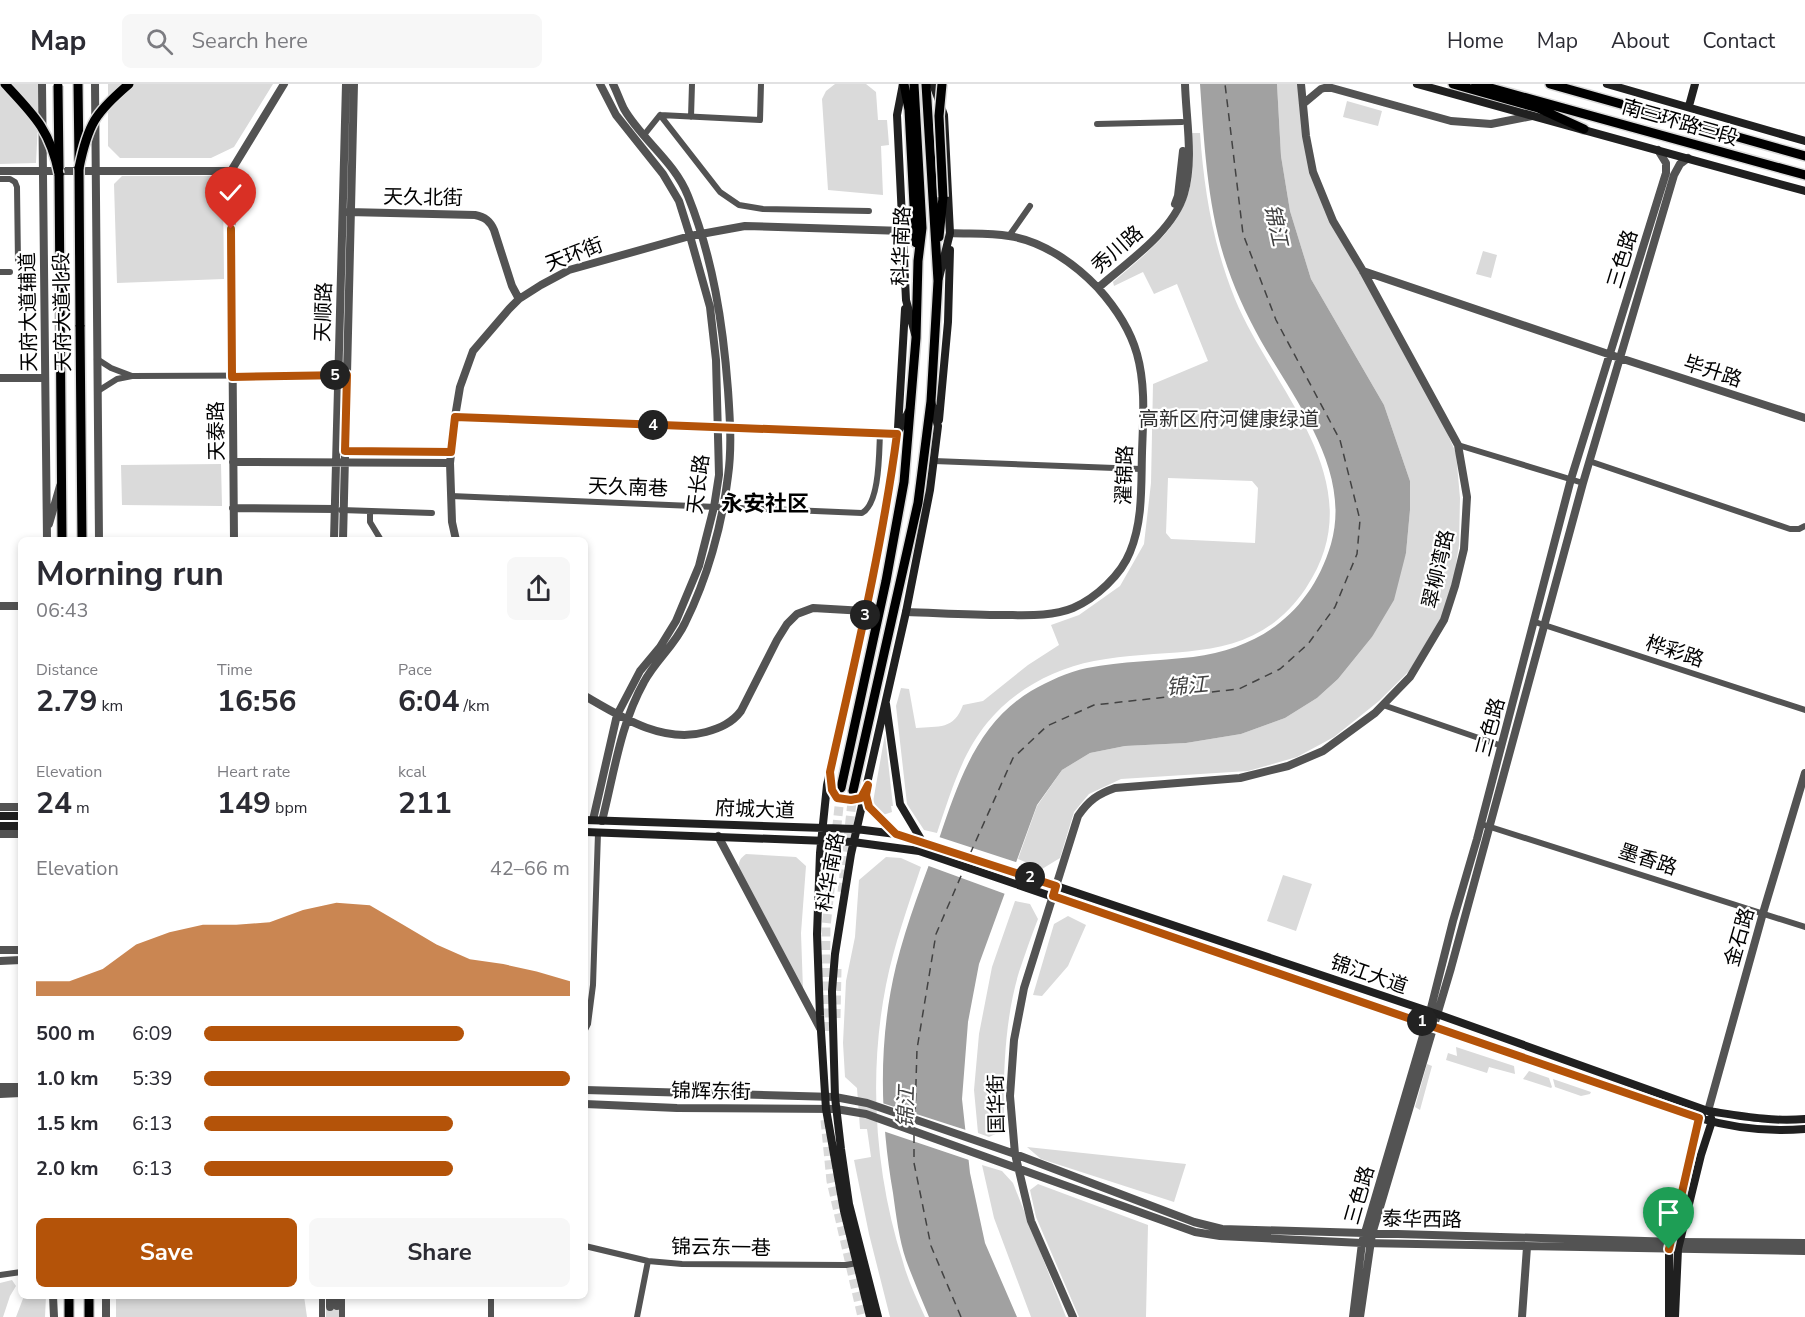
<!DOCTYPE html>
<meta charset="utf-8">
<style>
:root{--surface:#fff;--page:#f7f7f7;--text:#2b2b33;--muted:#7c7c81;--line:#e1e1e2;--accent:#b45309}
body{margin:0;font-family:"Nunito Sans","Noto Sans SC",sans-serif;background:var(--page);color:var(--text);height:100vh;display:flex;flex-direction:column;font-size:22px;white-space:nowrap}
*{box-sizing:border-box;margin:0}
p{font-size:20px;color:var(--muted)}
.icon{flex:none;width:33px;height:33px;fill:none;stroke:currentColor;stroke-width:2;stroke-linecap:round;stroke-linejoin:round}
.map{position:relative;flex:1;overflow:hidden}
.sheet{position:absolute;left:18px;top:453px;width:570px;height:762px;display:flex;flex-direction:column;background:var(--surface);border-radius:9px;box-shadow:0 3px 9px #0003}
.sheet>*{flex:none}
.pin{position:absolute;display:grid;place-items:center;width:51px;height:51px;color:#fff;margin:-62px -26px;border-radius:50% 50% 50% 0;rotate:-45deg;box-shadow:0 0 6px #0007}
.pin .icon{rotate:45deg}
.km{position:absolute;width:30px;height:30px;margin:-15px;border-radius:50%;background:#222;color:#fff;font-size:16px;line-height:30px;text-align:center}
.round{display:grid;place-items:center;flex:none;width:63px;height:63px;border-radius:9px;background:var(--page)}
.summary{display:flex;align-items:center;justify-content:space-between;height:102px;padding:0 18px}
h1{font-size:33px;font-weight:700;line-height:45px}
.stats{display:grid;grid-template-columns:repeat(3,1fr);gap:9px;height:102px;padding:6px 18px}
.stats div{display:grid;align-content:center}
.stats b{font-size:30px;font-weight:700}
.stats small{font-size:16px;font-weight:400}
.stats p{font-size:16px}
.chart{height:168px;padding:12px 18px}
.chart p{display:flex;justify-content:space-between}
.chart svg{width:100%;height:108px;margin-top:6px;fill:var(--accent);opacity:.7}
.button{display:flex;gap:12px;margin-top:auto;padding:12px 18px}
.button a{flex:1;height:69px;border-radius:9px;background:var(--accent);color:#fff;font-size:24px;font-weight:700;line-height:69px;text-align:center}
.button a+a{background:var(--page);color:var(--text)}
ul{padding:0 18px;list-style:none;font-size:20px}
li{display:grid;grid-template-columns:96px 72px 1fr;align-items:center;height:45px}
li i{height:15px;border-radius:8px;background:var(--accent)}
header{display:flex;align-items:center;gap:36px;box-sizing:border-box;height:84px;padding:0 30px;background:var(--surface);border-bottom:2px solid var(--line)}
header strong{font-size:28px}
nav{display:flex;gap:33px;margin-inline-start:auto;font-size:21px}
.search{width:420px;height:54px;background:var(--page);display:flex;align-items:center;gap:15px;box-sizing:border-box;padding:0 21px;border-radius:9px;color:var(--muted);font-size:22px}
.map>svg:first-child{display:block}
.green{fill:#dadada;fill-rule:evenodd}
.water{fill:#a1a1a1}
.pier{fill:#fff}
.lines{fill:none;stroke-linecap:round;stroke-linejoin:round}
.ferry{stroke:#424242;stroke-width:1.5;stroke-dasharray:8 6;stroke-linecap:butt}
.tertiary-tunnel{stroke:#d9d9d9;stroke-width:8;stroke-dasharray:8 4;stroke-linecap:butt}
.trunk-tunnel{stroke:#d9d9d9;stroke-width:9;stroke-dasharray:9 4.5;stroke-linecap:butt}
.primary-casing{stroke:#dbdbdb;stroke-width:12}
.trunk-casing{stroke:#dbdbdb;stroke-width:12}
.minor{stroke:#535353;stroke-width:6}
.tertiary{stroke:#535353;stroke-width:8}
.secondary{stroke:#202020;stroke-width:8}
.primary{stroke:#000;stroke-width:9}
.trunk{stroke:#000;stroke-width:9}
.primary-bridge-casing{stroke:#dbdbdb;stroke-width:12;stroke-linecap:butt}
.trunk-bridge-casing{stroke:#dbdbdb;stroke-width:12;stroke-linecap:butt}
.primary-bridge{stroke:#000;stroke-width:9}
.trunk-bridge{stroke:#000;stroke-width:9}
.route-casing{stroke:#fff;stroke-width:12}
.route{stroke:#b45309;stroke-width:8}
.labels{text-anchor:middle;stroke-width:4.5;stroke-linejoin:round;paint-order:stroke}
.street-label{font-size:20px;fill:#000;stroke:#fff}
.park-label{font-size:20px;fill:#313131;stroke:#fff}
.water-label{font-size:21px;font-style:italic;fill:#424242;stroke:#fff}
.quarter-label{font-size:22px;font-weight:bold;fill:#000;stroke:#fff}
</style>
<header>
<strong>Map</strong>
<div class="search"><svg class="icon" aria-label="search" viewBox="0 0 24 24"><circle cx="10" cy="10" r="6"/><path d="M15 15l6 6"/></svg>Search here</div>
<nav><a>Home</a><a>Map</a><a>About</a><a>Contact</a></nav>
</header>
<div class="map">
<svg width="1805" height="1233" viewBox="0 0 1805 1233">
<rect width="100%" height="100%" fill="#fff"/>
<path class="green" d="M 0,0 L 40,0 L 36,79 L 0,80 Z
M 108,0 L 273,0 L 234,63 L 211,74 L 120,74 L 108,62 Z
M 835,0 L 866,0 L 876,8 L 878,36 L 887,36 L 889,61 L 881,62 L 883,111 L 828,106 L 822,15 L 826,7 Z
M 1277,0 L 1298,0 L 1311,90 L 1382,227 L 1436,324 L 1456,369 L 1460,414 L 1459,461 L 1454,493 L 1443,531 L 1410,586 L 1379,617 L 1334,653 L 1297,673 L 1248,687 L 1121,695 L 1089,710 L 1074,728 L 1060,774 L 1042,785 L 1018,775 L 1037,722 L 1062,686 L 1090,669 L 1125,662 L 1186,659 L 1241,650 L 1285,634 L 1317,614 L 1338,595 L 1372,553 L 1406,469 L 1410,426 L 1410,397 L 1384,321 L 1311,195 L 1290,127 L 1281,72 Z
M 1347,17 L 1382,27 L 1378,42 L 1343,33 Z
M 1192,49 L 1200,49 C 1204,106 1213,161 1235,215 C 1273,307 1376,399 1306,504 C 1252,584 1174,561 1094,577 C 1053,585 1014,606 987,639 C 961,671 950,711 937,749 L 924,746 L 907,720 L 896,622 L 901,604 L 909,605 L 916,644 C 939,642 954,646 963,621 L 983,617 L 1028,581 L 1059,561 L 1051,541 L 1079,531 L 1120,502 L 1144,460 L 1151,399 L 1153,300 L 1208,277 L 1177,200 L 1154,210 L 1143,188 L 1114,202 L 1113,198 C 1148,167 1186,142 1192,91 C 1193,77 1192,63 1192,49 ZM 1168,394 L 1252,397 L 1258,404 L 1255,459 L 1171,455 L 1166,449 Z
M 122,92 L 214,92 L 223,102 L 224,195 L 117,199 L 114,100 Z
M 1483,167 L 1497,171 L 1491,194 L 1476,190 Z
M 221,380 L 222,422 L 122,421 L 121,381 Z
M 885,650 L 893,722 L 891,722 L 892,728 L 883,731 L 873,718 Z
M 746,770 L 796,773 L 806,782 L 801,849 L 803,906 L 739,788 C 738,779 739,775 746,770 Z
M 886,773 L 901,774 L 921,783 C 908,822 894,861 886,901 C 868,992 875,1090 903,1178 C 908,1197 917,1215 925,1233 L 890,1233 L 869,1150 L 854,1076 L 871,1073 L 867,1045 L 860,1045 L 857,1004 L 845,993 L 843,959 L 846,897 L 855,853 L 859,796 Z
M 1283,791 L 1312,800 L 1296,847 L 1267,837 Z
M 1015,817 L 1030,820 L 1038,835 C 1031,853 1025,870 1019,888 C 1004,938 1003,994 1004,1046 L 989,1053 L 978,1049 L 974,1006 L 979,950 L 992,883 Z
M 1068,832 L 1086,841 L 1068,882 L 1042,912 L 1033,911 L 1054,840 Z
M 1456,963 L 1514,982 L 1515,990 L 1489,983 L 1487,989 L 1446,976 L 1448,969 L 1457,972 Z
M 1427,980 L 1432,982 L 1420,1026 L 1415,1023 Z
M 1529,987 L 1549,994 L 1552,1003 L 1551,1004 L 1523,995 Z
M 1553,995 L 1591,1008 L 1590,1010 L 1581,1012 L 1555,1003 Z
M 1027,1063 L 1186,1080 L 1174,1118 L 1041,1075 Z
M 982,1081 L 1002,1087 L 1013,1099 L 1066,1233 L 1031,1233 L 994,1134 Z
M 1038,1100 L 1148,1141 L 1146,1233 L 1079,1233 L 1036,1133 L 1030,1106 Z
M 12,1196 L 16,1202 L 10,1212 L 3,1233 L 0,1233 L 0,1199 Z
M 24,1212 L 46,1212 L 45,1233 L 16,1233 Z
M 116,1212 L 304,1212 L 307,1233 L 116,1233 Z"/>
<path class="water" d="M 1200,0 L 1277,0 L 1281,72 L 1290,127 L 1311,195 L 1384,321 L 1410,397 L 1410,426 L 1406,469 L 1394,516 L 1372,553 L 1338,595 L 1317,614 L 1285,634 L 1241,650 L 1186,659 L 1125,662 L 1090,669 L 1062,686 L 1037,721 L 979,880 L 968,938 L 962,1015 L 970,1089 L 985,1159 L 1017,1233 L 929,1233 C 921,1214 913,1195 906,1176 C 899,1155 896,1131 893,1109 C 880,1033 878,957 896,882 C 907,838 924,794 940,752 C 959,696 978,639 1031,607 C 1049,597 1067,588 1087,584 C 1122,577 1158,577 1193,573 C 1262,564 1311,527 1331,460 C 1352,386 1295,317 1261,257 C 1246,230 1233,202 1224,173 C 1207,118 1204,57 1200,0 Z"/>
<path class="pier" d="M 936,752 L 1019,779 L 1008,811 L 926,781 Z
M 879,1018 L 969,1047 L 972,1077 L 880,1046 Z"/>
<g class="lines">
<path class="ferry" d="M 970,770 L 1013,674 L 1047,642 L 1094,621 L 1239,605 L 1280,585 L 1308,560 L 1335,523 L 1357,470 L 1360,436 L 1340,356 L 1276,236 L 1243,150 L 1225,0
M 915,1031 L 917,965 L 936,850 L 964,785
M 914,1051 L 914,1079 L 931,1162 L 961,1233"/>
<path class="tertiary-tunnel" d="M 330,1233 L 330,1223
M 337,1233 L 337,1222"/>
<path class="trunk-tunnel" d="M 842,808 L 853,709
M 836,934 L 837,885
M 825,947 L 826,843 L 841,704
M 825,1036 L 831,1097 L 862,1233"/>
<defs>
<path id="primary" d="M 78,0 L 79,76
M 59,90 L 62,456
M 80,241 L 82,456
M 69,1212 L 69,1233
M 89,1212 L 89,1233"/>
<path id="trunk" d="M 904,0 L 909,26 L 916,159
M 1453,0 L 1538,24 L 1584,45
M 1476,0 L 1805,91
M 1550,0 L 1805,72
M 939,153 L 943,113
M 841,704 L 886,497 L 904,398 L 916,254 L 918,177 L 922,144 L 914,0
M 853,707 L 918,419 L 931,317 L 938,197 L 926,0"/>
</defs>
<use href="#primary" class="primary-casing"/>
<use href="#trunk" class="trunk-casing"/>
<path class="minor" d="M 660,31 L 720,108 L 739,121 L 763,125 L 869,127
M 691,33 L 692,0
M 1097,40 L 1182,38
M 644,51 L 660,31 L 760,36 L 761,0
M 0,95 L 10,95 L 15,98 L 17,103 L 18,178
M 1009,152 L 1030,122
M 0,188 L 10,188
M 97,275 L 111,284 L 132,292 L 117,295 L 98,307
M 132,292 L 347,291
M 455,333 L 897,350
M 1458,361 L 1583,399
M 934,377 L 1141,385
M 1589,377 L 1790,445 L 1799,445 L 1805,442
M 451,412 L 862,429 C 880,419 879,368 880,349
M 341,426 L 432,429
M 370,428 L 370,438 L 381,456
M 1535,538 L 1805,626
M 1383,621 L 1502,662
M 1481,740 L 1805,843
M 585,946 L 588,940 L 593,901 L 598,749
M 585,1162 L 648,1177 L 682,1180 L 846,1181 L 857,1179
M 0,1191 L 21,1188
M 342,1212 L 342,1233
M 322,1233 L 322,1212
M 491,1233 L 491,1212
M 637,1233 L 648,1177"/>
<path class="tertiary" d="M 42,0 L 47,456
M 95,0 L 99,456
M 1303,20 L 1321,5 L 1328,3 L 1451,37 L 1491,40 L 1532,32
M 0,87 L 231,87
M 1175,120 L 1178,112 L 1183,67
M 348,128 L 475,131 C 485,133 490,137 494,146 L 512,202 L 519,215
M 1363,187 L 1620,274 L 1805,334
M 1098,204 C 1126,179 1173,148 1184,110 C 1194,76 1186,35 1185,0
M 0,294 L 45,294
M 342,367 L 451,368
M 233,378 L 450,379
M 233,424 L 335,425
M 49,440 L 60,402
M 234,456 L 231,87 L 284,0
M 334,456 L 346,0
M 343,456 L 354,0
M 456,456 L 452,438 L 450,379 L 455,333 L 460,303 L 473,267 L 509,225 L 519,215 L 541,201 L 569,186 L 690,152 L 745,142 L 904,147
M 0,522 L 21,522
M 906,528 C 938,529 970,531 1002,531 C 1025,531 1051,533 1073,524 C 1096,514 1121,491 1130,468 C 1143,437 1141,402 1142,369 C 1143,336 1146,302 1137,270 C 1130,245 1115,223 1098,204 C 1075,180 1043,157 1009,152 C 990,149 970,150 950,149
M 585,612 C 621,633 663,660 706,648 C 720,644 732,639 741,627 L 777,556 L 787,540 L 797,530 L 813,524 L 865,527
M 0,723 L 21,723
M 593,736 L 617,631 L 640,587 L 660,563 L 676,537 L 699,482 L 714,423 L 719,391 L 716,276 L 710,223 L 690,152 L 679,117 L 663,90 L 616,31 L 600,0
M 602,737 C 614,690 620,641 644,598 C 655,577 675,561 685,539 C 707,495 722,442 728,392 C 732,364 730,335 728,306 C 723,240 713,174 688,112 C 675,78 642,56 624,25 C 620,17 617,8 613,0
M 0,750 L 21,750
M 718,752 L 820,944
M 0,866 L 21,866
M 0,877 L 21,876
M 0,1003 L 21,1003
M 585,1006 L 835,1013 L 867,1019 L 1015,1070 L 1194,1138 L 1222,1145 L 1679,1158 L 1805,1159
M 0,1010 L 21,1009
M 585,1020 L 677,1024 L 836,1025 L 866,1030 L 1195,1148 L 1220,1152 L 1362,1159 L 1805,1167
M 1708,1027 L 1763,829 L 1805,689
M 53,1212 L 54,1233
M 106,1212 L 106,1233
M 330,1212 L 330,1223
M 337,1212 L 337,1222
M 1073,1233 L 1031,1137 L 1015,1070 L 1010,1012 L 1014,956 L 1024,904 L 1078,732 C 1089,716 1098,710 1115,704 L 1240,694 L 1288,682 L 1323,667 L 1375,629 L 1410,593 L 1444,536 L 1455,502 L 1464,465 L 1467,413 L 1458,361 L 1363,187 L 1333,137 L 1313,88 L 1306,52 L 1301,0
M 1353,1233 L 1362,1159 L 1430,928 L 1453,837 L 1477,755 L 1571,395 L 1666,89 L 1666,79 L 1658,66
M 1360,1233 L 1372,1150 L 1451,884 L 1583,399 L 1674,91 L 1680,80 L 1688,74
M 1522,1233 L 1527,1163"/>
<path class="secondary" d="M 903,0 L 897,31 L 906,216 L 915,250
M 933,0 L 944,31 L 950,149 L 939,194
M 1417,0 L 1805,107
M 1607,0 L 1805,57
M 1689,22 L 1695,0
M 939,336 L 948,238 L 950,166
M 898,344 L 905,225
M 886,620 L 900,720 L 922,757
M 830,695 L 832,706 L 837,714 L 851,716 L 861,714 L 865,706
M 866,711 L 869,723 L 896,750
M 0,732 L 21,732
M 585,736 L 856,745 L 896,750 L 922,757 L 1437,930 L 1708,1027 C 1741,1032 1772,1038 1805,1035
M 0,742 L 21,742
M 585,748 L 853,758 L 919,767 L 1699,1034 C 1733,1044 1770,1048 1805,1045
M 870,1233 L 844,1127 L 826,1025 L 820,932 L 817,850 L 820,769 L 827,701 L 865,527 L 892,389 L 897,350 L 910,325
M 878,1233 L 849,1120 L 841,1065 L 835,1013 L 832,907 L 835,870 L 851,770 L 906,528 L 930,406 L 938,342 L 931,317
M 1669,1233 L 1669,1165 L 1699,1034 L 1702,1032
M 1675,1233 L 1678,1165 L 1701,1071 L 1712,1037 L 1711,1034"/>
<use href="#primary" class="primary"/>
<use href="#trunk" class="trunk"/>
<defs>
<path id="primary-bridge" d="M 58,2 L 59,84
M 79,84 L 80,241"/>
<path id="trunk-bridge" d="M 5,0 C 34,31 50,46 59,90
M 942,0 L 939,32 L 943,113
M 79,84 C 88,40 95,29 129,0"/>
</defs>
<use href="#primary-bridge" class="primary-bridge-casing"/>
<use href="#trunk-bridge" class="trunk-bridge-casing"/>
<use href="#primary-bridge" class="primary-bridge"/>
<use href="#trunk-bridge" class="trunk-bridge"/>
</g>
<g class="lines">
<defs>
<path id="route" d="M 231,145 L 232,293 L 347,291 L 345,367 L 451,368 L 455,333 L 897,350 C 882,464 855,576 830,688 L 832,706 L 837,714 L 851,716 L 861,714 L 868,701 L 866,711 L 869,723 L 896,750 L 1056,802 L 1053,812 L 1699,1034 L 1669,1165"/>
</defs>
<use href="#route" class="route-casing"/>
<use href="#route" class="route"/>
</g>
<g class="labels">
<g class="street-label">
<text transform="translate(1680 38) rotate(16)" y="7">南三环路三段</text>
<text transform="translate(423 113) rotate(1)" y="7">天久北街</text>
<text transform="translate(901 162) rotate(-88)" y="7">科华南路</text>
<text transform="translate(1117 165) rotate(-41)" y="7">秀川路</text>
<text transform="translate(574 170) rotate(-21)" y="7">天环街</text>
<text transform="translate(1622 175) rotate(-73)" y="7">三色路</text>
<text transform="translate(28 228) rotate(-91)" y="7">天府大道辅道</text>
<text transform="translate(62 228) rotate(-91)" y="7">天府大道北段</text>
<text transform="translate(323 228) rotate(-88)" y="7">天顺路</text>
<text transform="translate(1713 287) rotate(18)" y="7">毕升路</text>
<text transform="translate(216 347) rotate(-91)" y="7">天泰路</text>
<text transform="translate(1124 391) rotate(-88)" y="7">濯锦路</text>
<text transform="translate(698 400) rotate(-83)" y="7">天长路</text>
<text transform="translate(628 403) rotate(2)" y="7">天久南巷</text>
<text transform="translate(1438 485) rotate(-77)" y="7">翠柳湾路</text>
<text transform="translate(1675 567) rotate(18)" y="7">桦彩路</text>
<text transform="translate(1490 643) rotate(-75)" y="7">三色路</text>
<text transform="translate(755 725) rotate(2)" y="7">府城大道</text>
<text transform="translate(1648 775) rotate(18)" y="7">墨香路</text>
<text transform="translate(830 788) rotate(-80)" y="7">科华南路</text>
<text transform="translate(1739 853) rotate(-74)" y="7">金石路</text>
<text transform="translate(1369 890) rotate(19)" y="7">锦江大道</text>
<text transform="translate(711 1007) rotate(1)" y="7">锦辉东街</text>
<text transform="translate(996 1020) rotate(-91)" y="7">国华街</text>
<text transform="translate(1359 1111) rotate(-74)" y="7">三色路</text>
<text transform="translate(1422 1135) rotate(1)" y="7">泰华西路</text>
<text transform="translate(721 1163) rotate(1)" y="7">锦云东一巷</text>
</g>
<g class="park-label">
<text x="1229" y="342">高新区府河健康绿道</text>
</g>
<g class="water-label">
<text transform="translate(1276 141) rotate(78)" y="7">锦江</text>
<text transform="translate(1187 602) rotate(-5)" y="7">锦江</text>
<text transform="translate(906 1023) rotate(-88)" y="7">锦江</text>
</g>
<g class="quarter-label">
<text x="765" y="427">永安社区</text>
</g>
</g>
</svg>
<div class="pin" style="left:1669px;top:1165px;background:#1e9e55"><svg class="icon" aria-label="arrive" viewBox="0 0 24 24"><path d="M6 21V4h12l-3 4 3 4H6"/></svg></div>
<div class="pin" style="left:231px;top:145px;background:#d93025"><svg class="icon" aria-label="check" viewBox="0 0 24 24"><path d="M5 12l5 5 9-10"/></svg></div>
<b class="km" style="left:1422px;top:937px">1</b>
<b class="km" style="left:1030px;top:793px">2</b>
<b class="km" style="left:865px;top:531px">3</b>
<b class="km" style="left:653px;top:341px">4</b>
<b class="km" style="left:335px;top:291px">5</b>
<section class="sheet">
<div class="summary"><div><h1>Morning run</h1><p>06:43</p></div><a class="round"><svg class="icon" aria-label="share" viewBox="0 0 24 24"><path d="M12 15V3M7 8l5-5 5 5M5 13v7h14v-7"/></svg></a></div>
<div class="stats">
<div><p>Distance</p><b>2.79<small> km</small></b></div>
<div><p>Time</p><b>16:56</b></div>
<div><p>Pace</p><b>6:04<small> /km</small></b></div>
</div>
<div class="stats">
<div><p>Elevation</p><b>24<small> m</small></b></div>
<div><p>Heart rate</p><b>149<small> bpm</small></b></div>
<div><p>kcal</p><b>211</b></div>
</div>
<div class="chart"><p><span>Elevation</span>42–66 m</p>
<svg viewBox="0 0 160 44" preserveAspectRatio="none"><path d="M0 44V38L10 38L20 33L30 23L40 18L50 15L60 15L70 14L80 9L90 6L100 7L110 15L120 23L130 29L140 31L150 34L160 38V44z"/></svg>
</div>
<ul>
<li><b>500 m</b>6:09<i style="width:71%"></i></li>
<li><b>1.0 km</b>5:39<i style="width:100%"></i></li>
<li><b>1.5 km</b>6:13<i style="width:68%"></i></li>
<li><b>2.0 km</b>6:13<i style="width:68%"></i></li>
</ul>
<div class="button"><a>Save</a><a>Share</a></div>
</section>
</div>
